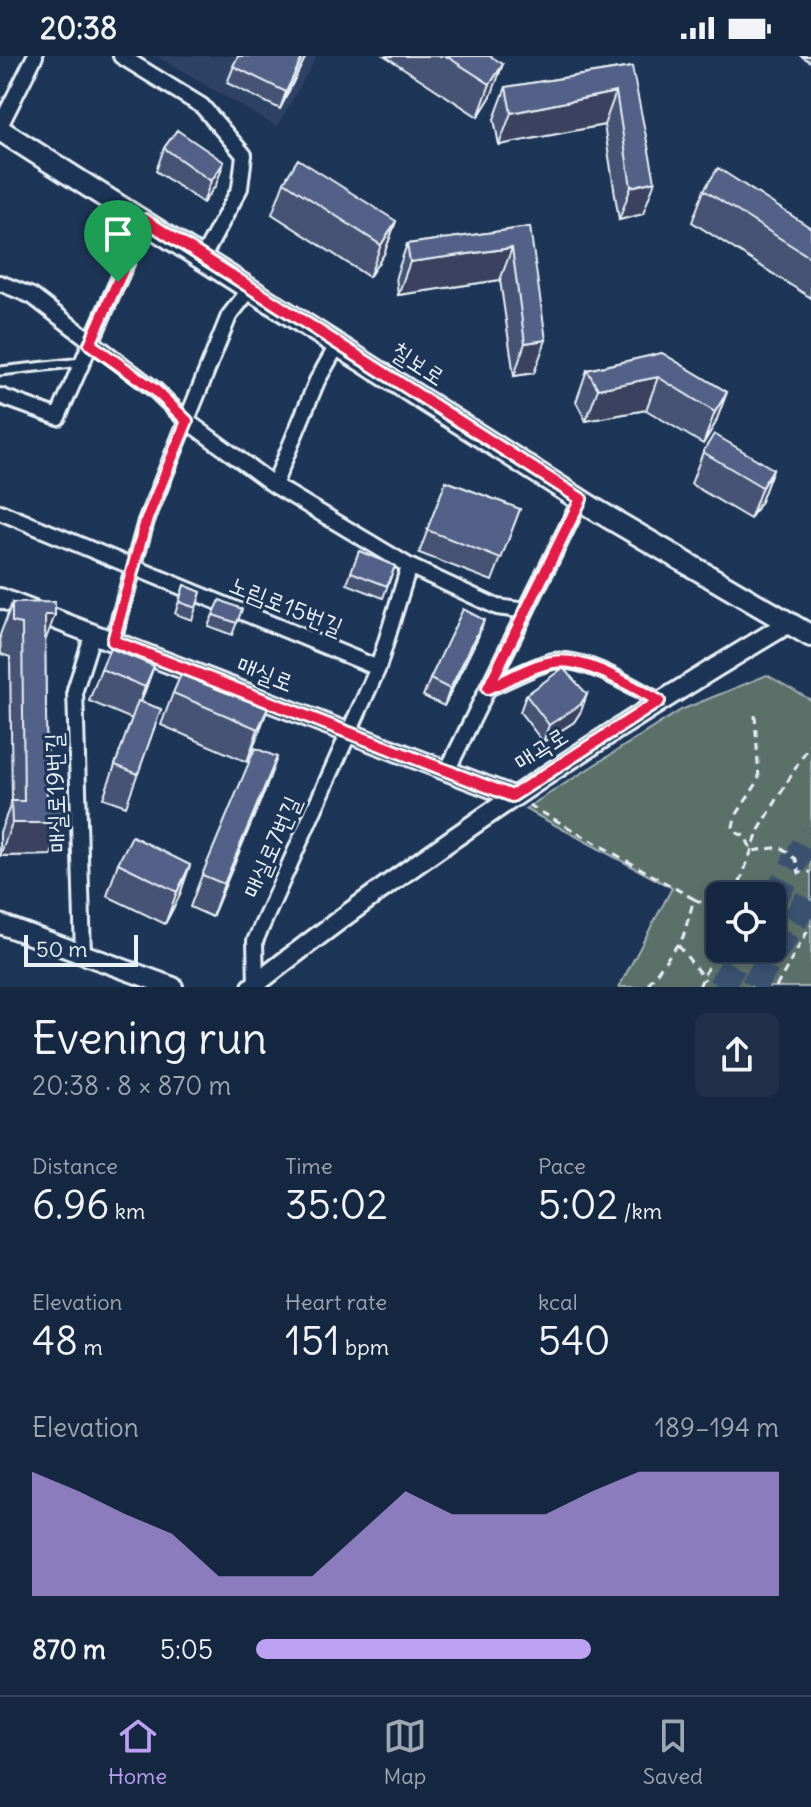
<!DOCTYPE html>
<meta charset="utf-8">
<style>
:root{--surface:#162841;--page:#1f3048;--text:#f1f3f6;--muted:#9ea6b1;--line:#35445a;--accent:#bca0f2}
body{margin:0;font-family:Delius,"Poor Story",sans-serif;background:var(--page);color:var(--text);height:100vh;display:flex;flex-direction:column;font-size:30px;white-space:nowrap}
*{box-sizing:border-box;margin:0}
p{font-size:26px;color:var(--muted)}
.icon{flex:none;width:44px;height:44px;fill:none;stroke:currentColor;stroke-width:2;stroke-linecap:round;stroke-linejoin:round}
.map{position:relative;height:931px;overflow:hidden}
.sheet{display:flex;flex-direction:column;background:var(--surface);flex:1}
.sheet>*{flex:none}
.controls{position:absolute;left:706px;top:826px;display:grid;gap:16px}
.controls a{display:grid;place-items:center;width:80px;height:80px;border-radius:12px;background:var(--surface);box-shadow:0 4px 12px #0003,0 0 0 2px var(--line);font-size:40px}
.scale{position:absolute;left:24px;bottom:20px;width:114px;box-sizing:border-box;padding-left:8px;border:4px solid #e8f1f8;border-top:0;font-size:22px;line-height:28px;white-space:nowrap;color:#e8f1f8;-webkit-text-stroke:6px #1d3557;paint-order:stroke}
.pin{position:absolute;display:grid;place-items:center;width:68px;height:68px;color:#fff;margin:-82px -34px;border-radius:50% 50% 50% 0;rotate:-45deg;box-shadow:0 0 8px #0007}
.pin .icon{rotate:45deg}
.round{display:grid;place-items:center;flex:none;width:84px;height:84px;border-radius:12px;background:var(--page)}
.headline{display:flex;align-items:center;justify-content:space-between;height:136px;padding:0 32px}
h1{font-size:44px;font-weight:600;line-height:60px}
.metrics{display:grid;grid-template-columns:repeat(3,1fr);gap:12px;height:136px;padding:8px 32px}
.metrics div{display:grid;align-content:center}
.metrics b{font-size:40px;font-weight:600}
.metrics small{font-size:22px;font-weight:400}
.metrics p{font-size:22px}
.chart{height:224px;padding:16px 32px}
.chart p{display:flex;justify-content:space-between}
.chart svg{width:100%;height:144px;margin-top:8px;fill:var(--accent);opacity:.7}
ul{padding:0 32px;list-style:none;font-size:26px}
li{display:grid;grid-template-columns:128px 96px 1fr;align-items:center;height:60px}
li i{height:20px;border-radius:10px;background:var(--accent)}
.status{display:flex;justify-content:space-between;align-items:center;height:56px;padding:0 40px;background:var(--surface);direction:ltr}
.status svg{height:22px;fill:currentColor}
.menu{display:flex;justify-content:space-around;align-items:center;height:112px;border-top:2px solid var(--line);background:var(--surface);font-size:22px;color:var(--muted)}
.menu a{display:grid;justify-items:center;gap:4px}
.menu .on{color:var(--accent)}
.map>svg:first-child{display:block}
.built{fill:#2d4265}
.green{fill:#5b6f6b;stroke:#a2b0b2;stroke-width:2;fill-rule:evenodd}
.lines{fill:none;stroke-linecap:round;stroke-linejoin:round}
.motorway-tunnel{stroke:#3b516f;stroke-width:26;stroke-dasharray:26 13;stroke-linecap:butt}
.service-casing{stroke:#e8f1f8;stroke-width:13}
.minor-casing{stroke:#e8f1f8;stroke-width:20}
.tertiary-casing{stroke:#e8f1f8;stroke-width:24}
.secondary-casing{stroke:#e8f1f8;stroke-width:26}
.path{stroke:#e8f1f8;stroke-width:3;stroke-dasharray:8 6;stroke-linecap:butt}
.service{stroke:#1d3557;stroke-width:7}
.minor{stroke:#1d3557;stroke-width:14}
.tertiary{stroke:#1d3557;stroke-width:18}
.secondary{stroke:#1d3557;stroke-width:20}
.wall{fill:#475374;stroke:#e8f1f8;stroke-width:2}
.shaded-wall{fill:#3a435e;stroke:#e8f1f8;stroke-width:2}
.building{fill:#536087;stroke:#e8f1f8;stroke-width:2}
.route-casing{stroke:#fff;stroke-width:16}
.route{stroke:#e11d48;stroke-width:10}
.labels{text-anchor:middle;stroke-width:6;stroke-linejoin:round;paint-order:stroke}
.street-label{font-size:24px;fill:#e8f1f8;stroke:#1d3557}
</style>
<div class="status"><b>20:38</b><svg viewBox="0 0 49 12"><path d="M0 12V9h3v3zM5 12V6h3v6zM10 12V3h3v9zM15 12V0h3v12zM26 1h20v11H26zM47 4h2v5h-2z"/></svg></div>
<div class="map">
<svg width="811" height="931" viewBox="0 0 811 931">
<rect width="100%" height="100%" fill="#1d3557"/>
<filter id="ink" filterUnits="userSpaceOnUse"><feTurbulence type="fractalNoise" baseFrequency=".0125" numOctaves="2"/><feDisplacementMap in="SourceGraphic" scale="16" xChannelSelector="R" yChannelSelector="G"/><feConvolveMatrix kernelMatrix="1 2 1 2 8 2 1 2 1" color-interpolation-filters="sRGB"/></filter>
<g filter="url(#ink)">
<path class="built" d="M 156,0 L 317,0 L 277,71 Z"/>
<path class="green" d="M 767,619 L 811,644 L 811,931 L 619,931 L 672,832 L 525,753 L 681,654 ZM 720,840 L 772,840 L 772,892 L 720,892 Z"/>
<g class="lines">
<path class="motorway-tunnel" d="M 772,846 L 811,778
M 720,931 L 745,892
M 753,931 L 811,838"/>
<defs>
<path id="service" d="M 0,315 L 82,306"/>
<path id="minor" d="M 121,0 L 202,50 L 244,99 L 240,132 L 203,201
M 0,70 L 35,0
M 0,227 L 32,240 L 155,334 L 187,365 L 274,429 L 409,510 L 497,551 L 526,555
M 0,340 L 58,361 L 145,164
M 274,429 L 317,325 L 338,288
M 0,456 L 378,612
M 113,585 L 146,465 L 229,260 L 251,232
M 488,632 C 507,625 535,609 553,605 C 584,600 633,631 659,645
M 447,715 L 581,443
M 83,898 L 75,634 L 93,577
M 256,928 L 255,885 L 378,612 L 409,510"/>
<path id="tertiary" d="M 0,542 L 512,740
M 0,868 L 173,931
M 252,931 C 422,797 603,678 789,567"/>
<path id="secondary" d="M 0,74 L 596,454 L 811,580"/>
</defs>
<use href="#service" class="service-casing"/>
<use href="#minor" class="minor-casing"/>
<use href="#tertiary" class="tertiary-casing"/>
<use href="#secondary" class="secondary-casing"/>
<path class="path" d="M 755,659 L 759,724 L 735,761 L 733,771 L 737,777 L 745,780 L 752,795 L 781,791 L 796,803 L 799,817 L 811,816
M 529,749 L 694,843 L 683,881 L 646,931
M 735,840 L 759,774 L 811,686
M 694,843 L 720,855
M 678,889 L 705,924
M 699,931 L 720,883
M 776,931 L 811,869"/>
<use href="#service" class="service"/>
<use href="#minor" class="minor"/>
<use href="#tertiary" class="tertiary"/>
<use href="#secondary" class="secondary"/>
</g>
<path class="wall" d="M 238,0 L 306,0 L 280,53 L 227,27 Z
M 385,0 L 490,0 L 491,40 L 478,61 Z
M 801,0 L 811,0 L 811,6 Z
M 632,11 L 643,158 L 619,164 L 604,69 L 499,89 L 494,63 L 506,31 Z
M 177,74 L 216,129 L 203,147 L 156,115 L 164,92 Z
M 284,126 L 396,165 L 384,198 L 369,221 L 272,158 Z
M 704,134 L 811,172 L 811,242 L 692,166 Z
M 530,171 L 534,317 L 514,320 L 500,224 L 398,239 L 396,220 L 407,188 Z
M 662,297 L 727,336 L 715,368 L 703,388 L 646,354 L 586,365 L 576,346 L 587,314 Z
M 703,396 L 773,413 L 761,445 L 750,463 L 691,428 Z
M 446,425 L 520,453 L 492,525 L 419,497 Z
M 359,495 L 395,510 L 383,542 L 347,528 Z
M 184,529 L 201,536 L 192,564 L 175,558 Z
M 12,547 L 45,586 L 47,746 L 62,767 L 51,799 L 0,800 L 0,776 L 12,745 L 10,601 L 1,598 L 0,579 Z
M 242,553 L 232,579 L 208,570 L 213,559 Z
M 484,564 L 478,581 L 444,650 L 423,640 L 430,623 Z
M 154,610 L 141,646 L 161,653 L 126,750 L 103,742 L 132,663 L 89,645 L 101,613 Z
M 173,637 L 268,652 L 247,706 L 161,669 Z
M 587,638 L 581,655 L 574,666 L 543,686 L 520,656 L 526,639 Z
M 277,701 L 265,734 L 212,861 L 190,851 L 202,819 Z
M 118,807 L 190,809 L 179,841 L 165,868 L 107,840 Z"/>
<path class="shaded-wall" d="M 303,0 L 306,0 L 280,53 L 286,36 Z
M 503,8 L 491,40 L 478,61 L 490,28 Z
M 616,36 L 604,69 L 499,89 L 511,57 Z
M 224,106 L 216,129 L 203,147 L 211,125 Z
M 655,125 L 643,158 L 619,164 L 631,131 Z
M 396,165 L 384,198 L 369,221 L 381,189 Z
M 512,192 L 500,224 L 398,239 L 410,206 Z
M 546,284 L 534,317 L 514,320 L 525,287 Z
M 658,321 L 646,354 L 586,365 L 598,333 Z
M 727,336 L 715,368 L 703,388 L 715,356 Z
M 773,413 L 761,445 L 750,463 L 762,431 Z
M 45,559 L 55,559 L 43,591 Z
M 484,564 L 478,581 L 444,650 L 450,633 Z
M 154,610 L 142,643 L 133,664 L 145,631 Z
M 587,638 L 581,655 L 574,666 L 543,686 L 549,669 Z
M 268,652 L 256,685 L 247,706 L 258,673 Z
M 277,701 L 265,734 L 212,861 L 224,828 Z
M 12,767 L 62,767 L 51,799 L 0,800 Z
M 190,809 L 179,841 L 165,868 L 177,836 Z"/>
<path class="building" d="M 238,0 L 303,0 L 286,36 L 233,10 Z
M 446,0 L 490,0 L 503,8 L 490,28 Z
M 632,11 L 655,125 L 631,131 L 616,36 L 511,57 L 506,31 Z
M 177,74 L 224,106 L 211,125 L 164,92 Z
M 298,103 L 396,165 L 381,189 L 284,126 Z
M 718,112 L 811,172 L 811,202 L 704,134 Z
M 530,171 L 546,284 L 525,287 L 512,192 L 410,206 L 407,188 Z
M 662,297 L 727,336 L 715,356 L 658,321 L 598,333 L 587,314 Z
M 714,378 L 773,413 L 762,431 L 703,396 Z
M 446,425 L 520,453 L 501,503 L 427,474 Z
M 359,495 L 395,510 L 387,530 L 351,516 Z
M 184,529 L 201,536 L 196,552 L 179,546 Z
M 220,544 L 242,553 L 237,567 L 213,559 Z
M 55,546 L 55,559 L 45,559 L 47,746 L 62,746 L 62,767 L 12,767 L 11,745 L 24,745 L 22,568 L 12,566 L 12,547 Z
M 463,553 L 484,564 L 450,633 L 430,623 Z
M 110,592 L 154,610 L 145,631 L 101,613 Z
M 563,612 L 587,638 L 580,649 L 549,669 L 526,639 Z
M 182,616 L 268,652 L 258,673 L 173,637 Z
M 138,645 L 161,653 L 138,718 L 115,709 Z
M 255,692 L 277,701 L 224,828 L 202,819 Z
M 132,780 L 190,809 L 177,836 L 118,807 Z"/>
</g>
<g class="lines" filter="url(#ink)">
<defs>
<path id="route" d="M 145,164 L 581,443 L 488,632 C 508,624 532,609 553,606 C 584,600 633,631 659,645 L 512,740 L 113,585 L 146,465 L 187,365 L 155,334 L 90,288 Z"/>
</defs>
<use href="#route" class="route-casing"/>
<use href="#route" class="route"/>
</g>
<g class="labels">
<g class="street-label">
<text transform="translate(418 308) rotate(33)" y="8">칠보로</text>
<text transform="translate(286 550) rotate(22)" y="8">노림로15번길</text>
<text transform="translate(265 618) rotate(21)" y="8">매실로</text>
<text transform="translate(541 693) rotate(-33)" y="8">매곡로</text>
<text transform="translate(56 737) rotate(-92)" y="8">매실로19번길</text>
<text transform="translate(272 791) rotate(-66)" y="8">매실로7번길</text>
</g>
</g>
</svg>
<div class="controls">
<a><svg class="icon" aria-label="locate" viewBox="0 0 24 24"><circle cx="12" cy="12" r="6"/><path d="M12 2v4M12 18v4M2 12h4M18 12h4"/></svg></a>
</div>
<div class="scale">50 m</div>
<div class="pin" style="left:118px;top:226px;background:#1e9e55"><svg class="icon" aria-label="arrive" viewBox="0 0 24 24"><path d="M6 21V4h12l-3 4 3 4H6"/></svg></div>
</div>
<section class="sheet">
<div class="headline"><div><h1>Evening run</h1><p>20:38 · 8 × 870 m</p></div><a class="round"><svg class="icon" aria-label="share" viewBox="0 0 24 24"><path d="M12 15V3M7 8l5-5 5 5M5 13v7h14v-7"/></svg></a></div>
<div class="metrics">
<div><p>Distance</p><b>6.96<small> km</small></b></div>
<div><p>Time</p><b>35:02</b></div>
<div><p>Pace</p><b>5:02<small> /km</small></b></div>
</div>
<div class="metrics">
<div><p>Elevation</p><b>48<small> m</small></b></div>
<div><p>Heart rate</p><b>151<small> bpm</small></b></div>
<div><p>kcal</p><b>540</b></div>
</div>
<div class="chart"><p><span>Elevation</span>189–194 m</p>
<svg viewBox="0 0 160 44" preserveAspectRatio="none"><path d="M0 44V6L10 12L20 19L30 25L40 38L50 38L60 38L70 25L80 12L90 19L100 19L110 19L120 12L130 6L140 6L150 6L160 6V44z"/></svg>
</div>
<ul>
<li><b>870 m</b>5:05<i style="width:64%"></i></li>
</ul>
</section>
<nav class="menu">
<a class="on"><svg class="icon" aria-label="home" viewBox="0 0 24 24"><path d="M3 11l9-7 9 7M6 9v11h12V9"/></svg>Home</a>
<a><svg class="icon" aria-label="map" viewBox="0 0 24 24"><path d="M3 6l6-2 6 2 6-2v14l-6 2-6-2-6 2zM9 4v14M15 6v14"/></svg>Map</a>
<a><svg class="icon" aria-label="saved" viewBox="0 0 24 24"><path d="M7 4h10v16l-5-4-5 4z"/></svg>Saved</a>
</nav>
